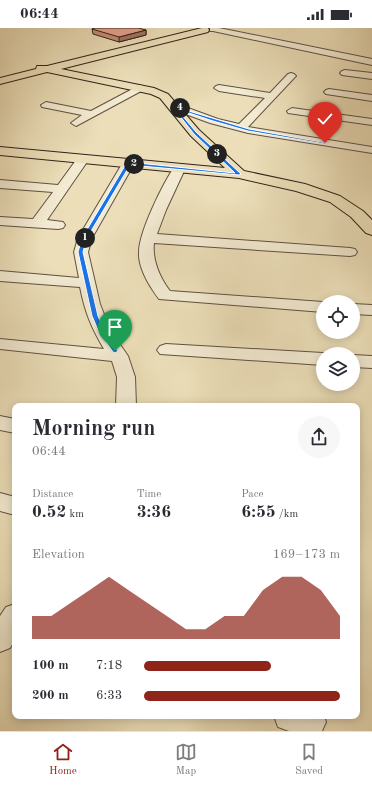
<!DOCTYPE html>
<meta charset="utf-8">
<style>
:root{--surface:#fff;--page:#f7f7f7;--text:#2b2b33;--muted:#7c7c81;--line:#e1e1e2;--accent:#8f2418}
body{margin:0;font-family:"Old Standard TT",serif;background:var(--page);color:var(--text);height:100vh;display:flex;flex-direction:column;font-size:15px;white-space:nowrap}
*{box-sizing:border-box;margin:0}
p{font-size:13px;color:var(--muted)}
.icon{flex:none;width:22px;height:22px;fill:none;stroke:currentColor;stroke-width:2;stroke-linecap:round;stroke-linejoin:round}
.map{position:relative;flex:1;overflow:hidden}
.drawer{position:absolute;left:12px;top:375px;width:348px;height:316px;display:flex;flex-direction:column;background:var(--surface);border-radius:8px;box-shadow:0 2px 10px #0003}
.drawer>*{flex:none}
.tools{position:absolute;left:316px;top:267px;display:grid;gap:8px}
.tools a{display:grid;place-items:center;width:44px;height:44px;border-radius:50%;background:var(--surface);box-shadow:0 2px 10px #0003;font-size:20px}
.pin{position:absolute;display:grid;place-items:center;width:34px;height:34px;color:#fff;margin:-41px -17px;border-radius:50% 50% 50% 0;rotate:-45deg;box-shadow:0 0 4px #0007}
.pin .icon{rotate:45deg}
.km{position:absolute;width:20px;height:20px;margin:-10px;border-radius:50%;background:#222;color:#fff;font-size:11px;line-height:20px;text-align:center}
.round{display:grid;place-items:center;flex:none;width:42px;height:42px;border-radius:21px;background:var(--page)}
.summary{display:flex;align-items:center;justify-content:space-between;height:68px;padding:0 20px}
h1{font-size:22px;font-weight:600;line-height:30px}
.metrics{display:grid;grid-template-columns:repeat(3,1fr);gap:6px;height:68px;padding:4px 20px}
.metrics div{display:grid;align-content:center}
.metrics b{font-size:17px;font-weight:600}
.metrics small{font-size:11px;font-weight:400}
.metrics p{font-size:11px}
.chart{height:112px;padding:8px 20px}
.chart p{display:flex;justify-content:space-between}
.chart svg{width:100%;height:72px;margin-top:4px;fill:var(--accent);opacity:.7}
ul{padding:0 20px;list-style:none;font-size:13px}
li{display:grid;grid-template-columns:64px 48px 1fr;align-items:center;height:30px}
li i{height:10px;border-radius:5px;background:var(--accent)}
.status{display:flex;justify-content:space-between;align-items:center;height:28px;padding:0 20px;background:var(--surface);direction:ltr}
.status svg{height:11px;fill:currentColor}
.tab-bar{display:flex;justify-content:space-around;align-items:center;height:56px;border-top:1px solid var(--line);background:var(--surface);font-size:11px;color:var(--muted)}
.tab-bar a{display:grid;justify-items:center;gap:2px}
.tab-bar .selected{color:var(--accent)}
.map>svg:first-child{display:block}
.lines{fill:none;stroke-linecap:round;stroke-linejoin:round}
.minor-casing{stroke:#605142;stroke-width:2}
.major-casing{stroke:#32221a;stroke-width:2}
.minor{fill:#f2ead1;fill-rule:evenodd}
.major{fill:#ebdeb8;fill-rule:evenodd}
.wall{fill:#c78c79;stroke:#32221a}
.shaded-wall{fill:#a27263;stroke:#32221a}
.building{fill:#e7a38d;stroke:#32221a}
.route{fill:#1a73e8;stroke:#fff}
</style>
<div class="status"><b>06:44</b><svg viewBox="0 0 49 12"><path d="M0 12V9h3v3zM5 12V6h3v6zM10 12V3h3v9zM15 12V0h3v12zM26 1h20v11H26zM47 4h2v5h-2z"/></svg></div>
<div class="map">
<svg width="372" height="703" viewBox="0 0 372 703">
<rect width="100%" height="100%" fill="#ebdeb8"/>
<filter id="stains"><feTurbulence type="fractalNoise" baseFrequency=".005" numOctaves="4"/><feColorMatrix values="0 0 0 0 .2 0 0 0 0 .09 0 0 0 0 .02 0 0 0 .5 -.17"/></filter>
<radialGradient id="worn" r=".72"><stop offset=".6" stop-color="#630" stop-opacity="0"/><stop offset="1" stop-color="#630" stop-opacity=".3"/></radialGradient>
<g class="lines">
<defs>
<path id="minor" d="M 210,0 L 219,0 L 372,31 L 372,37 L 213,3 L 210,3 Z
M 345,42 L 372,45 L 372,51 L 342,47 L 340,45 L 342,43 Z
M 291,45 L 294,46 L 296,48 L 294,50 L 248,99 L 372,119 L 372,125 L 248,105 L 210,95 L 169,80 L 168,78 L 173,75 L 177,76 L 218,91 L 239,96 L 265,70 L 219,63 L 214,60 L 216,58 L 219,57 L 270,65 L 288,46 Z
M 140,57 L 145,60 L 143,62 L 76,98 L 71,95 L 82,87 L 42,79 L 41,77 L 46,74 L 91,83 Z
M 329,61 L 372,67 L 372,73 L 326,66 L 324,64 L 326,62 Z
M 292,80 L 372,91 L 372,97 L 288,85 L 287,83 Z
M 83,127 L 87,128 L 89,131 L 47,192 L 63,194 L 65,197 L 63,200 L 58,201 L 0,197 L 0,189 L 33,191 L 53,164 L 0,160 L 0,152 L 58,157 L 79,128 Z
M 128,132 L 132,133 L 134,136 L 92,210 L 88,224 L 100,276 L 110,302 L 128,328 L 135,349 L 136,378 L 116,378 L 117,349 L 112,333 L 0,321 L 0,311 L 104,321 C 91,299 85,284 80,259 L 0,253 L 0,243 L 79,250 L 74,224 L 78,210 L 122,136 L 124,133 Z
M 179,137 L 183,138 L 185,141 L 166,182 L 157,206 L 350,220 L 355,221 L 357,224 L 355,227 L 350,228 L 154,215 C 152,232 160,250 170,263 L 323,274 L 323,284 L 159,271 C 150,259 138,240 139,224 C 139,204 163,155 175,138 Z
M 353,276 L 372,277 L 372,287 L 353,286 Z
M 166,316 L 323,325 L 326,326 L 323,326 L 323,337 L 160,326 L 157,322 L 160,318 Z
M 353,327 L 372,328 L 372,340 L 353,339 Z
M 0,388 L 15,391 L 15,405 L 0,402 Z
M 0,465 L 15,469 L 15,487 L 0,483 Z
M 15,576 L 15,612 L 10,620 L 0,624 L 0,588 L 6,579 Z
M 274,688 L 324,688 L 326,694 L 322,703 L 289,703 L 278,699 Z"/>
<path id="major" d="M 202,0 L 208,0 L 209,2 L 208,4 L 61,41 L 154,60 L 168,66 L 199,102 L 244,143 L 305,156 L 340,168 L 363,183 L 372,192 L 372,207 L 366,205 L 351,189 L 330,174 L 296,163 L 239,150 L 0,127 L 0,119 L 225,140 L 191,108 L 160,70 L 151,66 L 47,44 L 0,56 L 0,50 L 36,41 L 37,38 L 47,38 Z"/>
</defs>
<use href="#minor" class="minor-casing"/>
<use href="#major" class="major-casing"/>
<use href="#minor" class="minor"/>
<use href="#major" class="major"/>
</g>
<path class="wall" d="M 92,1 L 146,2 L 146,7 L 119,14 L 93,6 Z"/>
<path class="shaded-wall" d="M 146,2 L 146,7 L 119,14 L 119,9 Z"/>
<path class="building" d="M 95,0 L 138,0 L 146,2 L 119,9 L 92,1 Z"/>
<path class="route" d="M 172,78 L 249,101 L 327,115 L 325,116 L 248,103 L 213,93 L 177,81 L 196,104 L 241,146 L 239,147 L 130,137 L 87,210 L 83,224 L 98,288 L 104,302 L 118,323 L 115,325 L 113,324 L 98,302 L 92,288 L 78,224 L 82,210 L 126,136 L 128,134 L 235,145 L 194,106 Z"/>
<rect width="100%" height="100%" filter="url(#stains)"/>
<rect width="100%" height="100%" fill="url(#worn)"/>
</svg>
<div class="tools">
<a><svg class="icon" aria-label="locate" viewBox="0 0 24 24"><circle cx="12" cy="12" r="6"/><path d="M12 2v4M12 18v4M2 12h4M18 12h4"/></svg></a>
<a><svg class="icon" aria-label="layers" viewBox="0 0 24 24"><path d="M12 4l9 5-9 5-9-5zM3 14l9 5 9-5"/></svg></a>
</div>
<div class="pin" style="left:115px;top:323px;background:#1e9e55"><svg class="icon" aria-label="arrive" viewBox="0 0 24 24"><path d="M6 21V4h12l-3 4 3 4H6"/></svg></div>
<div class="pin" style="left:325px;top:115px;background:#d93025"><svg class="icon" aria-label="check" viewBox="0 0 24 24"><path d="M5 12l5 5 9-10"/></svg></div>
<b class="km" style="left:85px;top:210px">1</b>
<b class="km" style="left:134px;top:136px">2</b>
<b class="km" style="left:217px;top:126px">3</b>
<b class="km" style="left:180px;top:80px">4</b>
<section class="drawer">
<div class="summary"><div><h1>Morning run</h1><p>06:44</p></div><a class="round"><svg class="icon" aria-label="share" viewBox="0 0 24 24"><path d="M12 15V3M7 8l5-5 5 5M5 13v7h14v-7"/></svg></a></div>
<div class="metrics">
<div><p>Distance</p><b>0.52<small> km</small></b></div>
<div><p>Time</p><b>3:36</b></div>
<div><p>Pace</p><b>6:55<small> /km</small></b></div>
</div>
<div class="chart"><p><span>Elevation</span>169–173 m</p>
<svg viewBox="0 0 160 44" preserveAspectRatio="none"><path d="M0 44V30L10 30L20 22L30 14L40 6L50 14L60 22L70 30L80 38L90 38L100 30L110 30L120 14L130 6L140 6L150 14L160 30V44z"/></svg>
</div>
<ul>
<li><b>100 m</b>7:18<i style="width:65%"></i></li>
<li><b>200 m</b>6:33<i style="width:100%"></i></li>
</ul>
</section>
</div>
<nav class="tab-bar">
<a class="selected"><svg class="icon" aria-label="home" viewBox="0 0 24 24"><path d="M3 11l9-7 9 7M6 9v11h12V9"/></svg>Home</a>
<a><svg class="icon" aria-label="map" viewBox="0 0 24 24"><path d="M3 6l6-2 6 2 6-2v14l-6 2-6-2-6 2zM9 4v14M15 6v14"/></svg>Map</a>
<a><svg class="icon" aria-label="saved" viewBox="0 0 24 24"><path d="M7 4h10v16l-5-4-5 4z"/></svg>Saved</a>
</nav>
